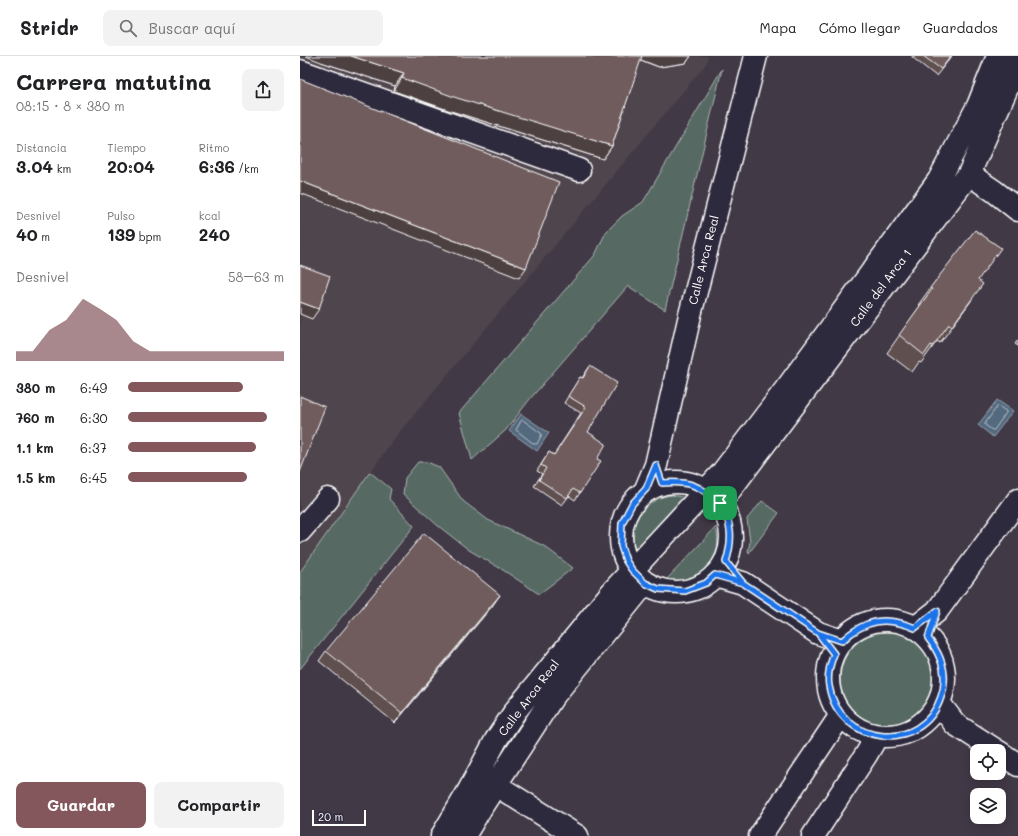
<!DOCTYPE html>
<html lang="es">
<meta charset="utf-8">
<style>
:root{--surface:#fff;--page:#f2f2f2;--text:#202124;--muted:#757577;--line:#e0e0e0;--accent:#84575d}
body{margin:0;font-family:Mali,sans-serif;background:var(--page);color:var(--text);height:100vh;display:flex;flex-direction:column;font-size:15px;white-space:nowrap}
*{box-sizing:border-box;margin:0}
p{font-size:13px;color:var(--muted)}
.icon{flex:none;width:22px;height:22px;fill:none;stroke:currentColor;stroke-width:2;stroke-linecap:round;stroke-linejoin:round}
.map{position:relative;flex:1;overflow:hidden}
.details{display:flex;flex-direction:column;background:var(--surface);width:300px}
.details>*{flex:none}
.tools{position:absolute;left:670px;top:688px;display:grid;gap:8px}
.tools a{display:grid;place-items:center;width:36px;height:36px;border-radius:8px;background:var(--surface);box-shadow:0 2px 10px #0003;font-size:20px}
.scale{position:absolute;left:12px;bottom:10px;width:54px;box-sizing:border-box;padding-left:4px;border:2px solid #fff;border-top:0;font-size:11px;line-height:14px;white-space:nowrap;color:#fff;-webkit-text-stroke:3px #2f2a3d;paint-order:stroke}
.pin{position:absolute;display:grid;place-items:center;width:34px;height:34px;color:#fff;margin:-17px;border-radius:8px;box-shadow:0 2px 6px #0006}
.round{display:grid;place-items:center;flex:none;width:42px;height:42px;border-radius:8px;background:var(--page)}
.overview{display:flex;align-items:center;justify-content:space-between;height:68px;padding:0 16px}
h1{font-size:22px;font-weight:700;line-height:30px}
.stats{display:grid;grid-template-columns:repeat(3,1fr);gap:6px;height:68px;padding:4px 16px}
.stats div{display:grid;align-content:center}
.stats b{font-size:17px;font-weight:700}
.stats small{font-size:11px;font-weight:400}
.stats p{font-size:11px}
.chart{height:112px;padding:8px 16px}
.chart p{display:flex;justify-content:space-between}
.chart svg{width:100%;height:72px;margin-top:4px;fill:var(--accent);opacity:.7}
.button{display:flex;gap:8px;margin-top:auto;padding:8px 16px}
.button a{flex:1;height:46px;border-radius:8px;background:var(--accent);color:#fff;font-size:16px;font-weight:700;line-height:46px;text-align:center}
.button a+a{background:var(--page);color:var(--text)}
ul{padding:0 16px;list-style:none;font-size:13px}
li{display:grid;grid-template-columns:64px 48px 1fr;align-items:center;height:30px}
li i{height:10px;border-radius:5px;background:var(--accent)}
header{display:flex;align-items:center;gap:24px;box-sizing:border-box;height:56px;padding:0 20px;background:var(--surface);border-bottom:1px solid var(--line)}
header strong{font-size:19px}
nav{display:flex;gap:22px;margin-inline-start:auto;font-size:14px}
.search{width:280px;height:36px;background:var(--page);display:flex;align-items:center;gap:10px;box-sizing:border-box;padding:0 14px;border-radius:8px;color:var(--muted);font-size:15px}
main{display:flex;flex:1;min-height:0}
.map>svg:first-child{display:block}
.built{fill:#50444e}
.green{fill:#576a63;stroke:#abb4b1}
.water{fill:#53697e;stroke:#98a5b2}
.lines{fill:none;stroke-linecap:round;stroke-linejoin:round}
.shore{stroke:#bac3cb;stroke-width:1}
.minor-casing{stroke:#fff;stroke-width:25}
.minor{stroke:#2f2a3d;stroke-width:22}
.wall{fill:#5f4f50;stroke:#fff}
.shaded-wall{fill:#4e4041;stroke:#fff}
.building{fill:#6f5c5d;stroke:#fff}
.route-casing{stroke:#fff;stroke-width:8}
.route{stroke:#1a73e8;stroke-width:5}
.labels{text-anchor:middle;stroke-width:3;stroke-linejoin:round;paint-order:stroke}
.street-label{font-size:12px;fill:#fff;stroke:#2f2a3d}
</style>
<header>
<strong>Stridr</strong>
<div class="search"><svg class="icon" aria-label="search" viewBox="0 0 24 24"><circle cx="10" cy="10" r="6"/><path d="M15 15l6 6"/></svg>Buscar aquí</div>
<nav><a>Mapa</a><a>Cómo llegar</a><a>Guardados</a></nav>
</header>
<main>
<section class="details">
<div class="overview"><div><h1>Carrera matutina</h1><p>08:15 · 8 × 380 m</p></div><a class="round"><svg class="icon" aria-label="share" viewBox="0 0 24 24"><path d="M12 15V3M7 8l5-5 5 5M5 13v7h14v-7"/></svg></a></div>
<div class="stats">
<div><p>Distancia</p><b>3.04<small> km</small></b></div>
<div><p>Tiempo</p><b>20:04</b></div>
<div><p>Ritmo</p><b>6:36<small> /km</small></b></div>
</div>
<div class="stats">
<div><p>Desnivel</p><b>40<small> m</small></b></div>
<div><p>Pulso</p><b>139<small> bpm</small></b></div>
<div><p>kcal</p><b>240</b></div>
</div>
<div class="chart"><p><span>Desnivel</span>58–63 m</p>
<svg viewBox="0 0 160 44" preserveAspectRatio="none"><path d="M0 44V38L10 38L20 25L30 19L40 6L50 12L60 19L70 32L80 38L90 38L100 38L110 38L120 38L130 38L140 38L150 38L160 38V44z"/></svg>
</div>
<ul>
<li><b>380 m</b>6:49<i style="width:74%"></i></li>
<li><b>760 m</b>6:30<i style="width:89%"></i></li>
<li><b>1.1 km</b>6:37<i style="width:82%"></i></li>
<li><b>1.5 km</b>6:45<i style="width:76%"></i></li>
</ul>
<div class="button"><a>Guardar</a><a>Compartir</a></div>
</section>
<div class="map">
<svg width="718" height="780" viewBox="0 0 718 780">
<rect width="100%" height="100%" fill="#423947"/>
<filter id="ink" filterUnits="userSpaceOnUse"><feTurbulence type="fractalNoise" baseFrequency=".025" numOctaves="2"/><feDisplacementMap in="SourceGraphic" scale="8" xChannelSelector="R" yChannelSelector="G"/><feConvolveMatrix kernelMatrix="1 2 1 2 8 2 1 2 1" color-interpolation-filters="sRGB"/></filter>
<g filter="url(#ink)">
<path class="built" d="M 0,0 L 408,0 L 406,8 L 93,384 L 0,516 Z"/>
<path class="green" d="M 422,13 L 365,254 L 328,230 L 230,343 L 206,374 L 172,404 L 159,357 L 295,199 L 306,176 L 322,160 L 343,146 Z
M 118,406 L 127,406 L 139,411 L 163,445 L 188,464 L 244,490 L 273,512 L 239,538 L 203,514 L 169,494 L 137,469 L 103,438 L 105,422 Z
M 70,416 L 91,433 L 89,443 L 114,470 L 0,613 L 0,516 Z
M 372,439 L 386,442 L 337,497 C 324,471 344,442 372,439 Z
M 462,445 L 479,457 L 449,497 L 448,495 L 450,486 L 447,463 Z
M 416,471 C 418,481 419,492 414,501 C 406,517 385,530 367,523 Z
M540 623a47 47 0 1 1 94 0a47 47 0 1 1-94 0Z"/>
<path class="water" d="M 697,344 L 713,355 L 693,381 L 678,369 Z
M 221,358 L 249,377 L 237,395 L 209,375 Z"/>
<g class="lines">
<path class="shore" d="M 698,350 L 706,355 L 706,357 L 694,374 L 692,374 L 685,369 L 685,368 Z
M 223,364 L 242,378 L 237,388 L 234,388 L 216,374 L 221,365 Z"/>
<defs>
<path id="minor" d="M 0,15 L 279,114
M 669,118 L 694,135 L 718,154
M321 481a55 55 0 1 1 110 0a55 55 0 1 1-110 0Z
M 346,433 L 356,409 L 390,259 L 456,0
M 420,447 L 669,118 L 707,32 L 718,3
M 0,475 L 28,443
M 415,519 L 443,527 L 518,577 L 542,585
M528 622a58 58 0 1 1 116 0a58 58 0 1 1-116 0Z
M 615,572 L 637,555 L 718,444
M 639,647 L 655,668 L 697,695
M 699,696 L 718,709
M 196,729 L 277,780
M 142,780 L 167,738 L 196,684 L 216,654 L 313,535 L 422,417 L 489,329 L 639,124 L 678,50 L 698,0
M 164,780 L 182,750 L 252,642 L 345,527
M 460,780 L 541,659
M 513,780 L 566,699 L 577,680"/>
</defs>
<use href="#minor" class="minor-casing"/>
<use href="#minor" class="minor"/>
</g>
<path class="wall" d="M 391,0 L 386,7 L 359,11 L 340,4 L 312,90 L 303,103 L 148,54 L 94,35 L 95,30 L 21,6 Z
M 612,0 L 652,0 L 636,20 L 612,1 Z
M 640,219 L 678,224 L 671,245 L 640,287 L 637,285 L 621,307 L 619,306 L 612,316 L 587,297 L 620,250 L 618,249 Z
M 718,284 L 718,290 L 715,288 Z
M 290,310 L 288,376 L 297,403 L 280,437 L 275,444 L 269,440 L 262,449 L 234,430 L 242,418 L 237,415 L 249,396 L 254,399 L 281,357 L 264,347 L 280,321 L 282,322 Z
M 193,549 L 95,667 L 19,605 L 26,595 Z"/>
<path class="shaded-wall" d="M 6,0 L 51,0 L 104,17 L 95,30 L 21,6 Z
M 338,0 L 391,0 L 386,7 L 359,11 L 336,2 Z
M 102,22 L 312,90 L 303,103 L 148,54 L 94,35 Z
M 0,125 L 226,212 L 219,222 L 0,137 Z
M 0,246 L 19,253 L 12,263 L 0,258 Z
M 200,539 L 193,549 L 95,667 L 102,657 Z"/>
<path class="building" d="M 51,0 L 342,0 L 312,90 L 157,42 L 102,22 L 104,17 Z
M 623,0 L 651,0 L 641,13 Z
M 0,23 L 259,126 L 226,212 L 0,125 Z
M 675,174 L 701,192 L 678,224 L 683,228 L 652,270 L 649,268 L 633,290 L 631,289 L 624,299 L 599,279 L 632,233 L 630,232 L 640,219 Z
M 0,209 L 30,220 L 19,253 L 0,246 Z
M 290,310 L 317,327 L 288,376 L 306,388 L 297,403 L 301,405 L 280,437 L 273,433 L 267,442 L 239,424 L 246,412 L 241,409 L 249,396 L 254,399 L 286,351 L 268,340 L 280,321 L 283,322 Z
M 0,340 L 25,351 L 0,416 Z
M 124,477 L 200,539 L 102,657 L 26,595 Z"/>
</g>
<g class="lines" filter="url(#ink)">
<defs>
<path id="route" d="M 420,447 C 399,429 390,425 362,427 L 356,409 L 346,433 L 332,448 L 322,467 L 321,490 L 326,505 L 332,514 L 345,527 L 358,533 L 385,535 L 406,527 L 415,519 L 443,527 L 518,577 L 534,598 C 530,608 527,619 529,630 C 539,690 622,699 641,641 C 649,619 642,600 628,582 L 637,555 L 615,572 C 586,560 565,563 542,585 L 518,577 L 443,527 L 426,506 C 433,483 432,467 420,447"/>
</defs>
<use href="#route" class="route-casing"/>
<use href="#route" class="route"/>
</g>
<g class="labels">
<g class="street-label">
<text transform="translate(404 204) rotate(-76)" y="4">Calle Arca Real</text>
<text transform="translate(581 232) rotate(-53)" y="4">Calle del Arca 1</text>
<text transform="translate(229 642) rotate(-53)" y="4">Calle Arca Real</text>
</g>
</g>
</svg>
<div class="tools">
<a><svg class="icon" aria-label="locate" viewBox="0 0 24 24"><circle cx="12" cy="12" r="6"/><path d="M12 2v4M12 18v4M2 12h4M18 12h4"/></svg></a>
<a><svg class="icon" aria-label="layers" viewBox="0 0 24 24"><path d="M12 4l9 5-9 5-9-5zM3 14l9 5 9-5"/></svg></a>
</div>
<div class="scale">20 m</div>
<div class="pin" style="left:420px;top:447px;background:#1e9e55"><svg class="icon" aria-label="arrive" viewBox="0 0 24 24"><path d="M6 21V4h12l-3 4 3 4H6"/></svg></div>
</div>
</main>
